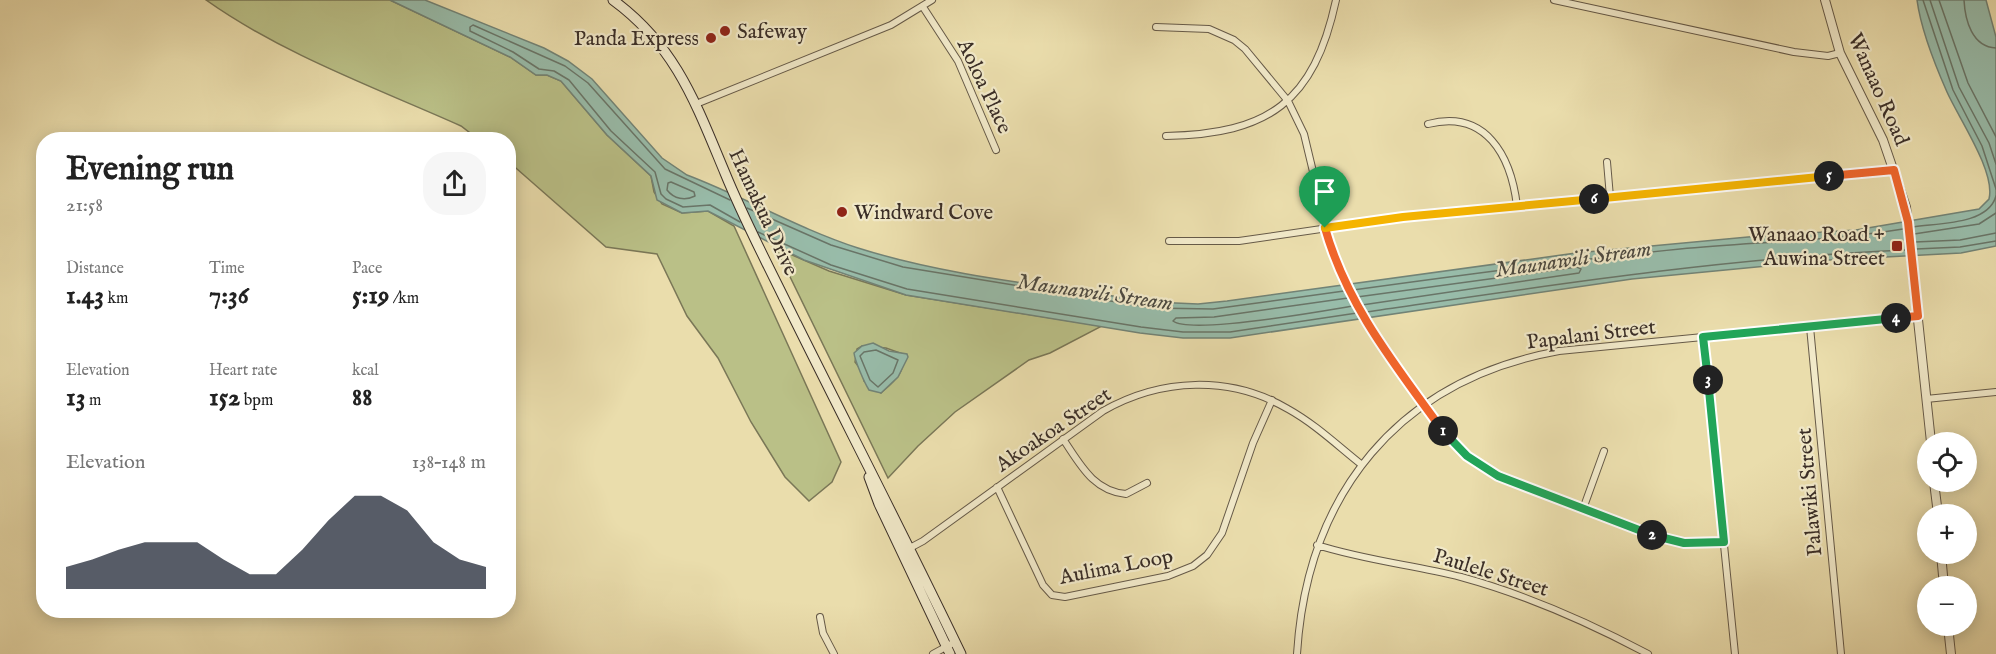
<!DOCTYPE html>
<meta charset="utf-8">
<style>
:root{--surface:#fff;--page:#f6f6f6;--text:#222;--muted:#767676;--accent:#111827}
body{margin:0;font-family:"IM FELL English",serif;background:var(--page);color:var(--text);height:100vh;display:flex;flex-direction:column;font-size:22px;white-space:nowrap}
*{box-sizing:border-box;margin:0}
p{font-size:20px;color:var(--muted)}
.icon{flex:none;width:33px;height:33px;fill:none;stroke:currentColor;stroke-width:2;stroke-linecap:round;stroke-linejoin:round}
.map{position:relative;flex:1;overflow:hidden}
.panel{position:absolute;left:36px;top:132px;width:480px;height:486px;display:flex;flex-direction:column;background:var(--surface);border-radius:24px;box-shadow:0 3px 15px #0003}
.panel>*{flex:none}
.tools{position:absolute;left:1917px;top:432px;display:grid;gap:12px}
.tools a{display:grid;place-items:center;width:60px;height:60px;border-radius:50%;background:var(--surface);box-shadow:0 3px 15px #0003;font-size:30px}
.pin{position:absolute;display:grid;place-items:center;width:51px;height:51px;color:#fff;margin:-62px -26px;border-radius:50% 50% 50% 0;rotate:-45deg;box-shadow:0 0 6px #0007}
.pin .icon{rotate:45deg}
.km{position:absolute;width:30px;height:30px;margin:-15px;border-radius:50%;background:#222;color:#fff;font-size:16px;line-height:30px;text-align:center}
.round{display:grid;place-items:center;flex:none;width:63px;height:63px;border-radius:24px;background:var(--page)}
.summary{display:flex;align-items:center;justify-content:space-between;height:102px;padding:0 30px}
h1{font-size:33px;font-weight:700;line-height:45px}
.stats{display:grid;grid-template-columns:repeat(3,1fr);gap:9px;height:102px;padding:6px 30px}
.stats div{display:grid;align-content:center}
.stats b{font-size:26px;font-weight:700}
.stats small{font-size:16px;font-weight:400}
.stats p{font-size:16px}
.chart{height:168px;padding:12px 30px}
.chart p{display:flex;justify-content:space-between}
.chart svg{width:100%;height:108px;margin-top:6px;fill:var(--accent);opacity:.7}
.map>svg:first-child{display:block}
.green{fill:#bac087;stroke:#7a7757;stroke-width:1.5;fill-rule:evenodd}
.water{fill:#98bcaa;stroke:#728376;stroke-width:1.5}
.lines{fill:none;stroke-linecap:round;stroke-linejoin:round}
.shore{stroke:#697568;stroke-width:1.5}
.minor-casing{stroke:#665a48;stroke-width:8}
.tertiary-casing{stroke:#665a48;stroke-width:10}
.secondary-casing{stroke:#3a2e27;stroke-width:11}
.minor{stroke:#f1e9c9;stroke-width:6}
.tertiary{stroke:#f1e9c9;stroke-width:8}
.secondary{stroke:#f1e9c9;stroke-width:9}
.split-1-casing{stroke:#fff;stroke-width:12}
.split-2-casing{stroke:#fff;stroke-width:12}
.split-3-casing{stroke:#fff;stroke-width:12}
.split-4-casing{stroke:#fff;stroke-width:12}
.split-5-casing{stroke:#fff;stroke-width:12}
.split-6-casing{stroke:#fff;stroke-width:12}
.split-7-casing{stroke:#fff;stroke-width:12}
.split-1{stroke:#f0652b;stroke-width:8}
.split-2{stroke:#22a559;stroke-width:8}
.split-3{stroke:#22a559;stroke-width:8}
.split-4{stroke:#22a559;stroke-width:8}
.split-5{stroke:#f0652b;stroke-width:8}
.split-6{stroke:#f5b400;stroke-width:8}
.split-7{stroke:#f5b400;stroke-width:8}
.poi-dot{fill:#8f2418;stroke:#f1e9c9;stroke-width:2}
.labels{text-anchor:middle;stroke-width:4.5;stroke-linejoin:round;paint-order:stroke}
.poi-label{font-size:21px;fill:#3a2e27;stroke:#f1e9c9;text-anchor:start}
.street-label{font-size:21px;fill:#3a2e27;stroke:#f1e9c9}
.water-label{font-size:22px;font-style:italic;fill:#4d4a41;stroke:#f1e9c9}
</style>
<div class="map">
<svg width="1996" height="654" viewBox="0 0 1996 654">
<rect width="100%" height="100%" fill="#eaddac"/>
<filter id="stains"><feTurbulence type="fractalNoise" baseFrequency=".00333" numOctaves="4"/><feColorMatrix values="0 0 0 0 .2 0 0 0 0 .09 0 0 0 0 .02 0 0 0 .5 -.17"/></filter>
<radialGradient id="worn" r=".72"><stop offset=".6" stop-color="#630" stop-opacity="0"/><stop offset="1" stop-color="#630" stop-opacity=".3"/></radialGradient>
<path class="green" d="M 206,0 L 390,0 L 510,57 L 536,75 L 547,75 L 561,81 L 607,135 L 651,176 L 654,192 L 662,204 L 682,213 L 708,211 L 734,226 L 841,462 L 832,482 L 809,501 L 785,477 L 751,422 L 718,358 L 687,316 L 657,254 L 606,247 L 509,162 L 508,140 L 478,139 L 461,126 C 376,88 282,54 206,0 Z
M 776,248 L 829,271 L 906,295 L 1102,326 L 1050,353 L 1029,360 L 955,412 L 918,446 L 888,478 ZM 862,346 L 886,348 L 903,354 C 906,373 893,382 881,393 L 864,381 L 862,371 L 855,362 L 857,349 Z"/>
<path class="water" d="M 390,0 L 425,0 L 544,48 L 568,61 L 592,79 L 662,158 L 687,175 C 745,197 799,229 858,248 C 953,278 1055,286 1153,302 L 1198,304 L 1227,301 L 1576,253 L 1748,237 L 1856,230 L 1979,209 L 1989,199 C 1996,172 1958,117 1947,92 C 1935,65 1921,30 1917,0 L 1986,0 L 1996,37 L 1996,246 L 1961,253 L 1829,260 L 1632,279 L 1230,338 L 1183,338 L 1140,333 L 906,295 L 804,260 L 708,211 L 682,213 L 657,200 L 651,176 L 607,135 L 561,81 L 547,75 L 536,75 L 510,57 Z
M 873,343 L 889,351 L 907,354 L 908,357 L 898,377 L 881,393 L 869,390 C 864,382 855,361 854,353 L 862,346 Z"/>
<g class="lines">
<path class="shore" d="M 1923,0 L 1953,90 L 1982,146 L 1996,189
M 1930,0 L 1959,87 L 1989,143 L 1996,164
M 1939,0 L 1968,83 L 1996,137
M 1964,0 C 1965,20 1972,47 1996,48
M 671,182 L 694,192 L 695,196 C 685,201 674,199 667,190 L 668,183 Z
M 730,200 L 665,169 L 588,83 L 565,66 L 473,25 L 470,27 L 470,31 L 513,52 L 539,69 L 554,71 L 569,80 L 611,131 L 655,172 L 661,194 L 666,199 L 683,207 L 710,205 L 740,222
M 747,208 L 831,245 L 903,267 L 1153,308 L 1213,309 L 1344,291
M 1913,227 C 1938,223 1988,225 1996,196
M 758,232 L 831,265 L 907,289 L 1141,327 L 1183,332 L 1230,332 L 1357,313
M 1914,234 L 1979,224 L 1996,213
M 1915,242 L 1960,240 L 1996,233
M 1916,249 L 1960,247 L 1996,241
M 1353,290 C 1462,275 1571,260 1680,249 C 1754,242 1829,241 1903,229
M 1357,297 L 1577,267 L 1581,269 L 1579,273 L 1362,305
M 1348,298 L 1214,317 L 1176,318 L 1173,321 C 1191,335 1323,311 1353,306
M 1366,312 C 1545,286 1724,258 1905,250
M 876,350 L 898,360 L 893,373 L 878,387 L 870,380 L 860,356 L 864,352 Z"/>
<defs>
<path id="minor" d="M 1554,0 L 1794,52 L 1828,56 L 1840,53
M 923,7 L 958,61 L 996,150
M 1156,27 L 1209,29 L 1234,40 L 1245,49 L 1288,101 L 1304,134 L 1331,247 L 1347,288 L 1381,346 L 1457,447 L 1498,476 L 1651,535 L 1684,543 L 1724,542
M 696,104 L 891,25 L 932,0
M 1428,124 C 1486,109 1511,156 1517,206
M 1166,136 C 1269,134 1314,102 1336,0
M 1607,162 L 1610,197
M 1169,241 L 1239,241 L 1403,217 L 1894,170
M 1810,327 L 1841,654
M 1703,337 L 1735,654
M 1926,399 L 1996,392
M 1063,439 C 1080,464 1093,491 1126,494 L 1147,483
M 997,487 L 1043,585 L 1052,595 L 1065,597 L 1168,576 L 1193,566 L 1207,555 L 1222,533 L 1253,443 L 1272,400
M 1583,509 L 1604,451
M 1317,545 C 1364,560 1413,565 1461,577 C 1527,595 1588,622 1648,654
M 908,549 L 923,541 L 1103,411 C 1161,378 1230,375 1288,409 C 1315,424 1338,446 1362,465
M 820,617 L 823,633 L 834,654
M 933,654 L 955,642
M 1297,654 C 1307,494 1398,380 1559,351 L 1918,316"/>
<path id="tertiary" d="M 1825,0 L 1840,53 L 1883,140 L 1906,207 L 1931,442
M 1934,482 L 1938,514
M 1941,554 L 1944,586
M 1948,626 L 1951,654"/>
<path id="secondary" d="M 613,0 C 676,46 696,104 725,173 C 741,212 760,250 779,288 C 839,410 902,531 961,654
M 869,477 L 879,504 L 950,654"/>
</defs>
<use href="#minor" class="minor-casing"/>
<use href="#tertiary" class="tertiary-casing"/>
<use href="#secondary" class="secondary-casing"/>
<use href="#minor" class="minor"/>
<use href="#tertiary" class="tertiary"/>
<use href="#secondary" class="secondary"/>
</g>
<g class="lines">
<defs>
<path id="split-1" d="M 1325,228 C 1347,306 1396,366 1443,431"/>
<path id="split-2" d="M 1443,431 L 1467,456 L 1498,476 L 1652,535"/>
<path id="split-3" d="M 1652,535 L 1684,543 L 1724,542 L 1708,380"/>
<path id="split-4" d="M 1708,380 L 1703,337 L 1896,318"/>
<path id="split-5" d="M 1829,176 L 1894,170 L 1908,222 L 1918,316 L 1896,318"/>
<path id="split-6" d="M 1594,199 L 1829,176"/>
<path id="split-7" d="M 1325,228 L 1403,217 L 1594,199"/>
</defs>
<use href="#split-1" class="split-1-casing"/>
<use href="#split-2" class="split-2-casing"/>
<use href="#split-3" class="split-3-casing"/>
<use href="#split-4" class="split-4-casing"/>
<use href="#split-5" class="split-5-casing"/>
<use href="#split-6" class="split-6-casing"/>
<use href="#split-7" class="split-7-casing"/>
<use href="#split-1" class="split-1"/>
<use href="#split-2" class="split-2"/>
<use href="#split-3" class="split-3"/>
<use href="#split-4" class="split-4"/>
<use href="#split-5" class="split-5"/>
<use href="#split-6" class="split-6"/>
<use href="#split-7" class="split-7"/>
</g>
<g class="poi-dot">
<circle cx="725" cy="31" r="6"/>
<circle cx="711" cy="38" r="6"/>
<circle cx="842" cy="212" r="6"/>
<rect x="1891" y="240" width="12" height="12" rx="3"/>
</g>
<g class="labels">
<g class="poi-label">
<text x="737" y="38">Safeway</text>
<text x="699" y="45" text-anchor="end">Panda Express</text>
<text x="854" y="219">Windward Cove</text>
<text x="1885" y="241" text-anchor="end">Wanaao Road +<tspan x="1885" dy="24">Auwina Street</tspan></text>
</g>
<g class="street-label">
<text transform="translate(985 86) rotate(65)" y="7">Aoloa Place</text>
<text transform="translate(1879 89) rotate(66)" y="7">Wanaao Road</text>
<text transform="translate(764 212) rotate(65)" y="7">Hamakua Drive</text>
<text transform="translate(1591 334) rotate(-7)" y="7">Papalani Street</text>
<text transform="translate(1053 429) rotate(-34)" y="7">Akoakoa Street</text>
<text transform="translate(1809 492) rotate(-95)" y="7">Palawiki Street</text>
<text transform="translate(1116 566) rotate(-11)" y="7">Aulima Loop</text>
<text transform="translate(1491 572) rotate(17)" y="7">Paulele Street</text>
</g>
<g class="water-label">
<text transform="translate(1573 258) rotate(-8)" y="8">Maunawili Stream</text>
<text transform="translate(1095 291) rotate(8)" y="8">Maunawili Stream</text>
</g>
</g>
<rect width="100%" height="100%" filter="url(#stains)"/>
<rect width="100%" height="100%" fill="url(#worn)"/>
</svg>
<div class="tools">
<a><svg class="icon" aria-label="locate" viewBox="0 0 24 24"><circle cx="12" cy="12" r="6"/><path d="M12 2v4M12 18v4M2 12h4M18 12h4"/></svg></a>
<a>+</a>
<a>−</a>
</div>
<div class="pin" style="left:1325px;top:228px;background:#1e9e55"><svg class="icon" aria-label="arrive" viewBox="0 0 24 24"><path d="M6 21V4h12l-3 4 3 4H6"/></svg></div>
<b class="km" style="left:1443px;top:431px">1</b>
<b class="km" style="left:1652px;top:535px">2</b>
<b class="km" style="left:1708px;top:380px">3</b>
<b class="km" style="left:1896px;top:318px">4</b>
<b class="km" style="left:1829px;top:176px">5</b>
<b class="km" style="left:1594px;top:199px">6</b>
<section class="panel">
<div class="summary"><div><h1>Evening run</h1><p>21:58</p></div><a class="round"><svg class="icon" aria-label="share" viewBox="0 0 24 24"><path d="M12 15V3M7 8l5-5 5 5M5 13v7h14v-7"/></svg></a></div>
<div class="stats">
<div><p>Distance</p><b>1.43<small> km</small></b></div>
<div><p>Time</p><b>7:36</b></div>
<div><p>Pace</p><b>5:19<small> /km</small></b></div>
</div>
<div class="stats">
<div><p>Elevation</p><b>13<small> m</small></b></div>
<div><p>Heart rate</p><b>152<small> bpm</small></b></div>
<div><p>kcal</p><b>88</b></div>
</div>
<div class="chart"><p><span>Elevation</span>138–148 m</p>
<svg viewBox="0 0 160 44" preserveAspectRatio="none"><path d="M0 44V35L10 32L20 28L30 25L40 25L50 25L60 32L70 38L80 38L90 28L100 16L110 6L120 6L130 12L140 25L150 32L160 35V44z"/></svg>
</div>
</section>
</div>
